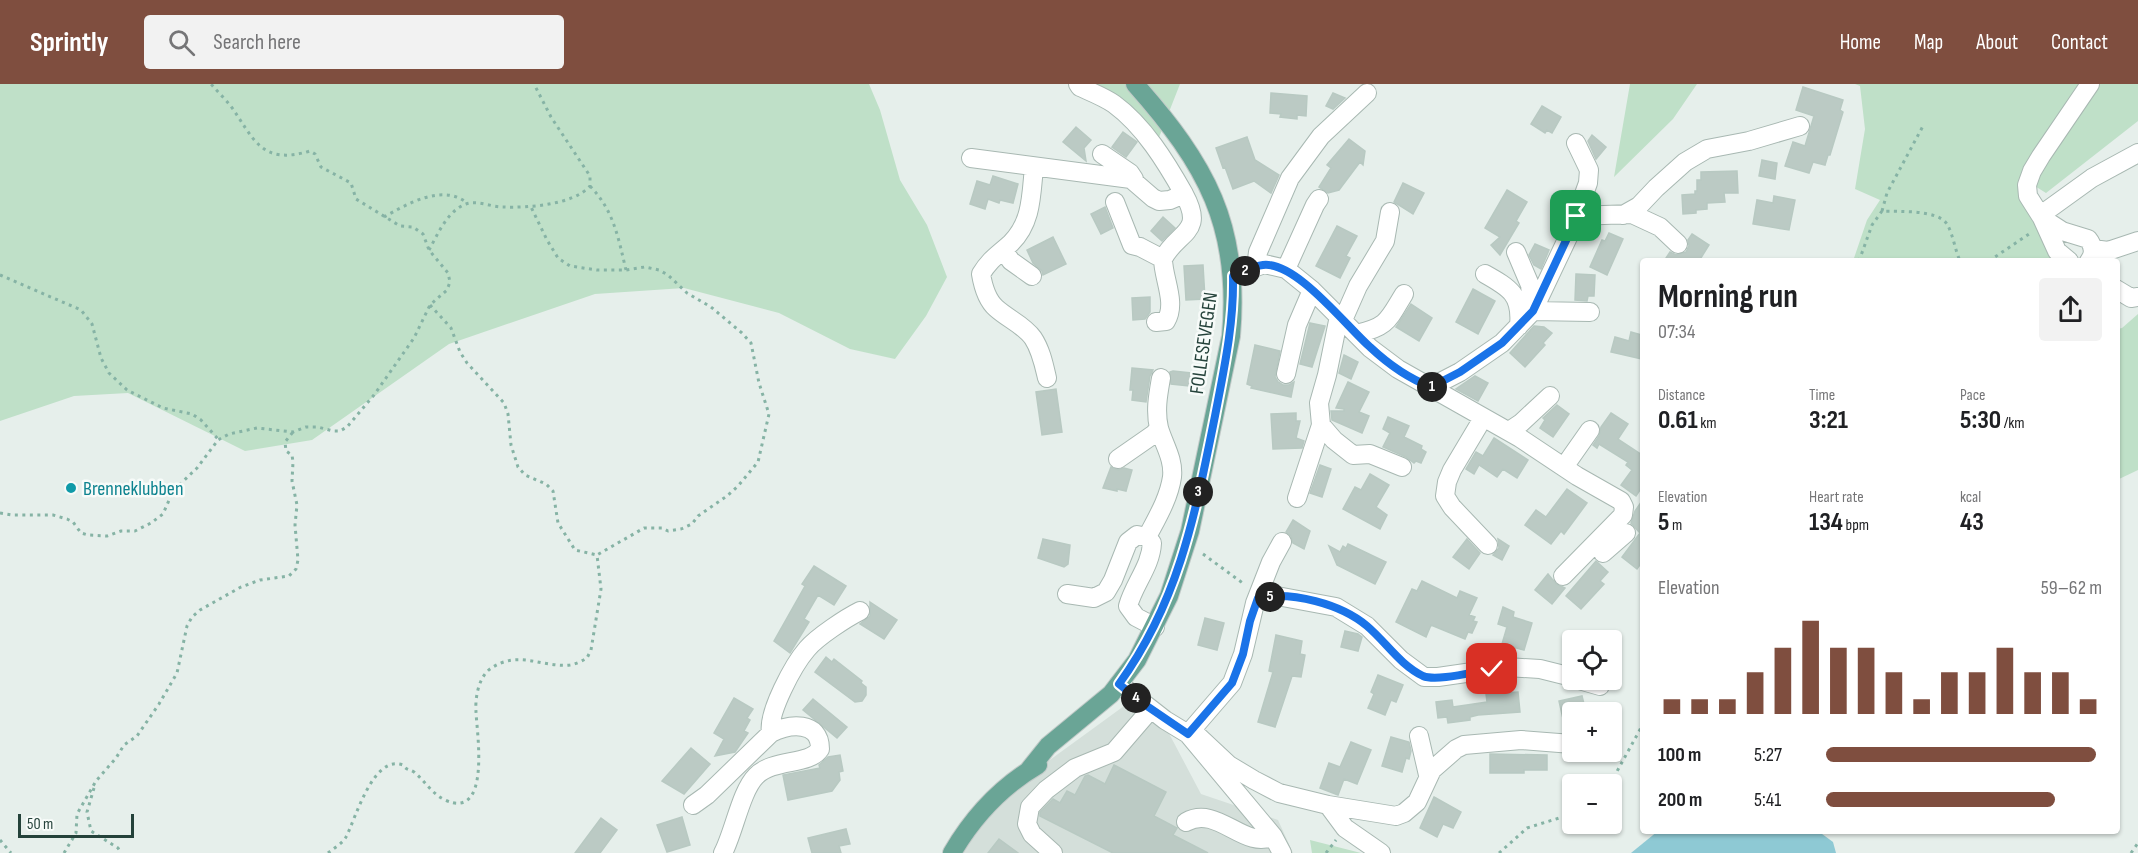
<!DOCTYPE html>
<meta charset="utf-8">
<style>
:root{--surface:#fff;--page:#f2f2f2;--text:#202124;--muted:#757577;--accent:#7f4e3f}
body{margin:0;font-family:"Sofia Sans Condensed",sans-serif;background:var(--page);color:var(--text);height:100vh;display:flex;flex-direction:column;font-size:22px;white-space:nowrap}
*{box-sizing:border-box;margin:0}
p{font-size:20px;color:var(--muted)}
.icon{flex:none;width:33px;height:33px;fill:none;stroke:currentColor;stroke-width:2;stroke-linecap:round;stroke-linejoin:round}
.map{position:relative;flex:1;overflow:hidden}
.drawer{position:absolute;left:1640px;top:174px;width:480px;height:576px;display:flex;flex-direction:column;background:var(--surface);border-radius:6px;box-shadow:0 2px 4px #0004}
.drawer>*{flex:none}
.tools{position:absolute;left:1562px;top:546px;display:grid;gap:12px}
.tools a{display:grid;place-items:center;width:60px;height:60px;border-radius:6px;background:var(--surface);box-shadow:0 2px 4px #0004;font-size:30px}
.scale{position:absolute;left:18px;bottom:15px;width:116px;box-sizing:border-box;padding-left:6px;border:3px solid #24423a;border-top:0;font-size:16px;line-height:21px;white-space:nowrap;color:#24423a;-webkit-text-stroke:4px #f7fbf9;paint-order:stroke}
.pin{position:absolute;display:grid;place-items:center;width:51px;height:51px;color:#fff;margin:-26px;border-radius:12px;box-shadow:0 3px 9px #0006}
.km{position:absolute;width:30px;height:30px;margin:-15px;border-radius:50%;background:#222;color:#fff;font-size:16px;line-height:30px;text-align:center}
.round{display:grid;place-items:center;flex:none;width:63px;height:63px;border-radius:6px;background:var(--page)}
.overview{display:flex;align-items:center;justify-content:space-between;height:102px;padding:0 18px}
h1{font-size:33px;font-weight:700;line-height:45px}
.figures{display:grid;grid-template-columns:repeat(3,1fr);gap:9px;height:102px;padding:6px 18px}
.figures div{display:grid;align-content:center}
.figures b{font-size:26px;font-weight:700}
.figures small{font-size:16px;font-weight:400}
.figures p{font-size:16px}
.chart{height:168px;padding:12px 18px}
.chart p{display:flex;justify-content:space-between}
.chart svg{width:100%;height:108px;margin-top:6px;stroke:var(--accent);stroke-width:6}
ul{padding:0 18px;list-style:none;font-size:20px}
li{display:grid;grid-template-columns:96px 72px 1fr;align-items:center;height:45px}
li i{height:15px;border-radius:8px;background:var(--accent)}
header{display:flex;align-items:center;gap:36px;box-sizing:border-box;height:84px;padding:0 30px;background:var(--accent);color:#fff}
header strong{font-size:28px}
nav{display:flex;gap:33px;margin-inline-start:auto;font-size:21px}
.search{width:420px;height:54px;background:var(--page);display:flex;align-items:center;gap:15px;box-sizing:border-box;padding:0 21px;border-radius:6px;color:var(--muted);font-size:22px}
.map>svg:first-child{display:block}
.built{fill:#d4dfda}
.green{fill:#bfe0c8}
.water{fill:#8ec9d4}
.building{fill:#bbcac4;stroke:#b8c9c2;stroke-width:1.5}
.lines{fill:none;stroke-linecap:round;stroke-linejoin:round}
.minor-casing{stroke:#a8b8b2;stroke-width:20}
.major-casing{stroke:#c2cac8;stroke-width:20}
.path{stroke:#86b3a5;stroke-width:3;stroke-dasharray:3 4.5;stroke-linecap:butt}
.minor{stroke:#fff;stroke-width:18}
.major{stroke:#6aa596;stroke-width:18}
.route-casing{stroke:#fff;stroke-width:12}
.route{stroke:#1a73e8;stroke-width:8}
.culture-dot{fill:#0f9aa8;stroke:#f7fbf9;stroke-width:2}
.labels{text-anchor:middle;stroke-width:5;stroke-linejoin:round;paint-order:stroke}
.street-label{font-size:20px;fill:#24423a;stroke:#f7fbf9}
.culture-label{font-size:20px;fill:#0d838f;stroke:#f7fbf9;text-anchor:start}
</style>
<header>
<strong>Sprintly</strong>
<div class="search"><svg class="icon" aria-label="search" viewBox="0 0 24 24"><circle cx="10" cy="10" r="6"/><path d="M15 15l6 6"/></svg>Search here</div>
<nav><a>Home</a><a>Map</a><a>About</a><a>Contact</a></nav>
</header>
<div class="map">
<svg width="2138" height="769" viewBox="0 0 2138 769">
<rect width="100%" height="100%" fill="#e6efeb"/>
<path class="built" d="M 1146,606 L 1201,710 L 1278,736 L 1293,769 L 953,769 L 1021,697 Z"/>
<path class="green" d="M 0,0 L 869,0 L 880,26 L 900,96 L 927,141 L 947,193 L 926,232 L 895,275 L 850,265 L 779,229 L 684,204 L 595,210 L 449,260 L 312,356 L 245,367 L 128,309 L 74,312 L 0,337 Z
M 1085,0 L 1180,0 L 1156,61 Z
M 1630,0 L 1697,0 L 1673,35 L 1614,93 Z
M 1855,0 L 2138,0 L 2138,37 L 2046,109 L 2022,94 L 2061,177 L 1853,177 L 1867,136 L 1880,116 L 1855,105 L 1865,45 L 1860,2 Z
M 2138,230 L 2138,386 L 2117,396 L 2117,245 L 2122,244 Z
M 1310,756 L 1361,769 L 1312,769 Z"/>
<path class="water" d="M 1658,747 L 1818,747 L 1833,758 L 1836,769 L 1631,769 Z"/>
<path class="building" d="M 1803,3 L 1843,16 L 1840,26 L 1843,28 L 1830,71 L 1828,71 L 1825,81 L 1813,78 L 1809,89 L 1785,82 L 1793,58 L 1805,62 L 1814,32 L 1796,26 Z
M 1271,9 L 1307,12 L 1306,32 L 1297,31 L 1297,35 L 1280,33 L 1281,30 L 1270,29 Z
M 1333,9 L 1345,14 L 1333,25 L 1326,22 Z
M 1542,22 L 1561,33 L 1552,49 L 1547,46 L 1545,49 L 1531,40 Z
M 1076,43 L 1091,56 L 1084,64 L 1086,77 L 1063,58 Z
M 1123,48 L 1137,58 L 1126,73 L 1112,63 Z
M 1592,51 L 1606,63 L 1596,75 L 1588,57 Z
M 1247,53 L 1255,76 L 1279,91 L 1271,109 L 1254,97 L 1233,105 L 1225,83 L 1223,84 L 1216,64 Z
M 1349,55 L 1365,67 L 1363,81 L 1360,78 L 1339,106 L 1328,109 L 1319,103 L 1331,84 L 1327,81 Z
M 1762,76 L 1777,79 L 1775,95 L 1759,92 Z
M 1737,87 L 1738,109 L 1724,109 L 1725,118 L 1707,119 L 1707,125 L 1696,126 L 1696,129 L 1683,130 L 1682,111 L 1695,110 L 1695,107 L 1697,107 L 1697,96 L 1701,96 L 1701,88 Z
M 993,92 L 1018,100 L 1013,119 L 1000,116 L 999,119 L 988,115 L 985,125 L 970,120 L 977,97 L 990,101 Z
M 1403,99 L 1424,109 L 1413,130 L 1394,118 Z
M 1507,106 L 1527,118 L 1516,137 L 1519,139 L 1500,171 L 1491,161 L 1500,153 L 1485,144 Z
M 1774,112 L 1795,116 L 1789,146 L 1753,140 L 1757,116 L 1773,119 Z
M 1105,123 L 1113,144 L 1101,150 L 1091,130 Z
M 1163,133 L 1175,144 L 1162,157 L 1151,147 Z
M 1337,142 L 1357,152 L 1346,172 L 1350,174 L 1340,194 L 1316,182 Z
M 1609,149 L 1623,155 L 1607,191 L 1590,183 L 1602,156 L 1605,157 Z
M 1692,150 L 1709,161 L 1699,177 L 1664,177 L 1670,168 L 1676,171 L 1686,168 L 1689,162 L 1688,156 Z
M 1053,153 L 1066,180 L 1043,191 L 1042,187 L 1033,179 L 1027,166 Z
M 1535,160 L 1549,166 L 1541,185 L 1534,181 L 1529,171 Z
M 1203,181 L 1205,215 L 1186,216 L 1184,182 Z
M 1576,190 L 1595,191 L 1594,212 L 1588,212 L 1587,217 L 1575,216 Z
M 1473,205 L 1495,217 L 1478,250 L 1456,238 Z
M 1150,213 L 1150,228 L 1145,235 L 1133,236 L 1132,214 Z
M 1411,220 L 1432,234 L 1419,257 L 1396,243 Z
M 1310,239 L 1325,242 L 1312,283 L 1300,280 Z
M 1534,242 L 1544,243 L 1552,249 L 1543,259 L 1545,261 L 1525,283 L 1510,269 Z
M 1631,248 L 1642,251 L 1642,275 L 1611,268 L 1615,253 L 1629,257 Z
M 1255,261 L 1280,267 L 1275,293 L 1278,298 L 1283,301 L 1289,301 L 1294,298 L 1291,313 L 1251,304 L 1252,302 L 1247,300 Z
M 1344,271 L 1358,278 L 1351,295 L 1339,289 Z
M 1132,284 L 1153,286 L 1150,292 L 1146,318 L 1132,316 L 1133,306 L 1130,306 Z
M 1173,287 L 1191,289 L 1189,302 L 1171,300 L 1170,288 Z
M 1475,292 L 1488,299 L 1478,317 L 1456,305 Z
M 1348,298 L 1369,308 L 1359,328 L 1369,332 L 1362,349 L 1332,336 L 1331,327 L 1344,327 L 1344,325 L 1336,324 Z
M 1056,305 L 1062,348 L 1042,351 L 1036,308 Z
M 1557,321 L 1569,330 L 1553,353 L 1540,344 L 1545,336 L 1543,334 Z
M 1296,329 L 1296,337 L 1300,337 L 1296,354 L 1304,357 L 1302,364 L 1273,365 L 1271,330 Z
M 1611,329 L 1628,340 L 1618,355 L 1642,371 L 1642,403 L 1636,412 L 1621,401 L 1632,386 L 1626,381 L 1628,378 L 1599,360 L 1597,364 L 1593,361 L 1599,352 L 1601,343 Z
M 1388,333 L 1409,342 L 1404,353 L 1422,362 L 1421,365 L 1426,368 L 1421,379 L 1416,377 L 1414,379 L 1406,373 L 1383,363 L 1390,349 L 1383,345 Z
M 1494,354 L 1528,376 L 1517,394 L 1503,385 L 1497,393 L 1479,381 L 1474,390 L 1466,385 L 1476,368 L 1483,372 Z
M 1320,381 L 1331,385 L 1322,413 L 1310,409 Z
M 1111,383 L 1118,386 L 1124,384 L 1132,386 L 1126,407 L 1117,405 L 1117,407 L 1103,404 Z
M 1370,390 L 1389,401 L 1376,423 L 1387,431 L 1380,445 L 1343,425 L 1355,403 L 1361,406 Z
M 1567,405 L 1587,419 L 1564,450 L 1561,447 L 1551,460 L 1525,441 L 1536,426 L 1546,433 Z
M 1642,417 L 1642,478 L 1637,485 L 1622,473 L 1640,449 L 1631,439 L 1635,427 Z
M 1293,436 L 1310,447 L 1304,465 L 1293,459 L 1291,452 L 1286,448 Z
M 1043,455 L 1070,461 L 1068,480 L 1064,483 L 1038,474 Z
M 1467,455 L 1480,469 L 1469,485 L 1453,473 Z
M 1498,455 L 1509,462 L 1502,476 L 1493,471 L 1499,464 Z
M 1348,460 L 1386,478 L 1375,500 L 1337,481 L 1329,462 L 1340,468 L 1343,462 L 1346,464 Z
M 1596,477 L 1608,488 L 1600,497 L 1604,500 L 1581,525 L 1566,512 Z
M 814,482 L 846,502 L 834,521 L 818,511 L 804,535 L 809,538 L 790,569 L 774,557 L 805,502 L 802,500 Z
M 1548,490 L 1556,500 L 1565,504 L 1552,520 L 1535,506 Z
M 1422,497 L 1457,514 L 1460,507 L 1477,514 L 1469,531 L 1475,533 L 1473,537 L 1477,538 L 1472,549 L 1468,548 L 1465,555 L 1431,541 L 1426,553 L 1396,538 L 1412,505 L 1417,507 Z
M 870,518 L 897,536 L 884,555 L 860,540 L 870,532 Z
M 1503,523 L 1514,528 L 1513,533 L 1532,539 L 1524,566 L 1502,560 L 1507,543 L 1498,540 Z
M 1205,534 L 1224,539 L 1217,566 L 1198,561 Z
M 1345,547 L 1358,550 L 1362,553 L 1358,567 L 1341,563 Z
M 1276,551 L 1302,557 L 1300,570 L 1305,571 L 1301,593 L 1292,592 L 1275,643 L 1258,638 L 1273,588 L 1269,587 Z
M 826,573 L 832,578 L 834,575 L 862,597 L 861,599 L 866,603 L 866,611 L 862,617 L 855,618 L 815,588 Z
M 1378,591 L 1403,601 L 1396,618 L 1391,616 L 1385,631 L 1368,624 L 1374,610 L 1371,608 Z
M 1518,608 L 1520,628 L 1478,631 L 1470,633 L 1470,636 L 1448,639 L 1447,633 L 1438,634 L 1436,618 L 1452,616 L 1453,623 L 1487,618 L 1486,610 Z
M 1582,612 L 1586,628 L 1572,628 L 1572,649 L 1566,648 L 1559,617 Z
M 734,614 L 753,625 L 747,634 L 750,636 L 744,647 L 748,649 L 735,668 L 715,672 L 724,655 L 714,649 Z
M 813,615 L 847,643 L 837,654 L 803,626 Z
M 1391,653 L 1409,658 L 1411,667 L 1409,675 L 1406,674 L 1402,688 L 1382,682 Z
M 1351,658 L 1371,666 L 1357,700 L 1344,695 L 1338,711 L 1320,704 L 1329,679 L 1340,683 Z
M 691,664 L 710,680 L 684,710 L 662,697 Z
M 1490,670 L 1547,671 L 1547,686 L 1524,686 L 1524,689 L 1490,689 Z
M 840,671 L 843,687 L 839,688 L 840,696 L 832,707 L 788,716 L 783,691 L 820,684 L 819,681 L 828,673 Z
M 1114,681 L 1166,708 L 1154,732 L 1177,744 L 1173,751 L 1208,769 L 1113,769 L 1040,732 L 1040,728 L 1053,715 L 1060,719 L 1067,707 L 1075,711 L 1085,692 L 1088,691 L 1105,700 Z
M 1434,713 L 1461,728 L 1453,744 L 1443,740 L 1437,753 L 1420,744 Z
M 682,733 L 690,761 L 667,768 L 657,741 Z
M 601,734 L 617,746 L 600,769 L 575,769 Z
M 846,745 L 850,760 L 839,762 L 841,769 L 812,769 L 808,754 Z
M 999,755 L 1018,769 L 988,769 Z"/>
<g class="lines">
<defs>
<path id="minor" d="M 1102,70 L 1130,89 L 1134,95
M 971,74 L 1131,95 L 1153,114 L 1159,117 L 1170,116 L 1184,110 C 1166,78 1144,42 1114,20 C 1104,13 1091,8 1080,3 L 1078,0
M 1034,83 C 1031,112 1032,138 1011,159 C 998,171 990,175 981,190 C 983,202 987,216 996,224 C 1008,235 1024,241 1033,254 C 1041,266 1044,281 1047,294
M 1115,118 L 1132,161 L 1140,163 L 1163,175 C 1177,147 1206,150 1184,110
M 1623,131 L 1639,122 L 1656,104 L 1685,78 L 1707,65 L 1749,57 L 1800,42
M 1576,132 L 1632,130 L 1660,143 L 1678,160
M 2042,134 L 2049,125 L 2092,94 L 2138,69
M 2042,134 L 2062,147 L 2088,155 C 2093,161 2095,170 2089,177
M 2093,165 L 2108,167 L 2138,157
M 1003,166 L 1011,177 L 1032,192
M 1516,168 L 1530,201 L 1533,227 L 1590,228
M 2069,177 L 2057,167 L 2042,134 L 2028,112 L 2027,101 L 2032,87 L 2041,72 L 2090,0
M 1256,183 L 1258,168 L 1290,94 L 1321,52 L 1367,9
M 1286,185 L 1315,121 L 1319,115
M 1485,190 C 1510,204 1522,211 1519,242
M 1233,192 L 1264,180 L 1286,185 L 1312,206 L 1370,264 L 1398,285 L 1520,354 L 1577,392 L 1621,417 L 1624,423 L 1623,431 L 1563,492
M 2116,205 L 2131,214 L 2138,213
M 1339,232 L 1327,291 L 1319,319 L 1321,341 L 1334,356 L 1353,371 L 1370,370 L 1402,383
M 1343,236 L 1358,202 L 1385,157 L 1390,128
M 1156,238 L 1166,237 C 1177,219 1163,194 1163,175
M 1356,250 C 1388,243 1388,236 1404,210
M 1286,290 L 1297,241 L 1312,206
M 1431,303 L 1460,288 L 1502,259 L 1533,227 L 1570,149 L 1588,99 L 1589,86 L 1576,59
M 1483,334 L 1452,386 L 1447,398 L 1445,412 L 1452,423 L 1488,461
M 1509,347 L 1521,339 L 1550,312
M 1118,375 L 1154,350 L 1159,344
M 1564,383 L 1590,346
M 1297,414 L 1321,341
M 1147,453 C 1157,434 1169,414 1172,393 C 1174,375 1164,361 1159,344 C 1155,327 1158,311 1161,294
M 1603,469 L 1626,449
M 1067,510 L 1094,514 L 1106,508 L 1113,496 L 1128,458 L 1137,451 L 1147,453 L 1152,459 C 1151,482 1134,500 1128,522 L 1136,533 L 1155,543
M 1258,515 L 1277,512 L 1336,523 L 1367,542 L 1401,576 L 1424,593 L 1438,593 L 1507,583 L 1540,585 L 1572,593
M 1579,596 L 1600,602
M 1119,600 L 1165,636 L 1188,650 L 1198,652 L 1229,681 L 1254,696 L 1279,709 L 1328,721 L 1396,732 L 1404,729 L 1417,718 L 1432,686 L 1456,665 L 1464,661 L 1521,656 L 1572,660
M 771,649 C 767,629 794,580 807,565 C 817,553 846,534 860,527
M 1419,652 L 1428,691
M 693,721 L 707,711 L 771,649 C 789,640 820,636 820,665 C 809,682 774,674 756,692 C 741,707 734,748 723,769
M 1328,721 L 1345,744 L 1381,769
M 1186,738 C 1217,720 1245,767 1273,752
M 1053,769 L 1032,750 L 1027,740 L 1030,723 L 1046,706 L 1075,684 L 1114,668 L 1151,625
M 1282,769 L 1273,752 L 1188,650 L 1232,599 L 1243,570 L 1255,519 L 1271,478 L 1282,458"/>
<path id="major" d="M 1028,687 L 1048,662 L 1111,610 L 1137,576 L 1169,512 L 1190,447 L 1231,252 C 1241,142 1206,80 1135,0
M 952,769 C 973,733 1002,702 1038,681"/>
</defs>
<use href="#minor" class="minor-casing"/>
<use href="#major" class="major-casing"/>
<path class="path" d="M 590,102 C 614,127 618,153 626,186
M 1882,127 L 1887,109 L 1923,42
M 384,133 C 407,120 443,99 467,119
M 429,166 C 438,150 447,127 466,120 C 478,116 491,123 503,123 C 528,124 573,121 590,102 L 590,92 L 551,33 L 534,0
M 1859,177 L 1872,141 L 1882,127 C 1898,128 1937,125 1947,140 C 1953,150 1955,166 1960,177
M 1989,177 L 2032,148
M 0,191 L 81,226 L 92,240 L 101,274 L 109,289 L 127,306 L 163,324 L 192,330 L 201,336 L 218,355
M 430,221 L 451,244 L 460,268 L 467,279 L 504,319 L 508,330 L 511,361 L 518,383 L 525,391 L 546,400 L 553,407 L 558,439 L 575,466 L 597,471
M 0,429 L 12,431 L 53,431 L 67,435 L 73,438 L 81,449 L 88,451 L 107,452 L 121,447 L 135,447 L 151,439 L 163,430 L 173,407 L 197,384 L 218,356 L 229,350 L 257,344 L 293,348 L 306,343 L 318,343 L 333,347 L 340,347 L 347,343 L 374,311 L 414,254 L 430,221 L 447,206 L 450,198 L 448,189 L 429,166 L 423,150 L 413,143 L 400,142 L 356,115 L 351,99 L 321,83 L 315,70 L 310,67 C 260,82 254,54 230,21 C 224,14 217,7 211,0
M 1203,470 L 1244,500
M 1610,700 L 1642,642
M 94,704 L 87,728 L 91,747 L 118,764 L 121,769
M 0,756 L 11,769
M 64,769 L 76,749 L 77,730 L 96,697 L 116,674 L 124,661 L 137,652 L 159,620 L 177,589 L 187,542 L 192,533 L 200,526 L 241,503 L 260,496 L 289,492 L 296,485 L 298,476 L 295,441 L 297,421 L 292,397 L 293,378 L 292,371 L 286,367 L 285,358 L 293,348
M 328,769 C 334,764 342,760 346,753 C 356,734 373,670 403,681 C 406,686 409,685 414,688 C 425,697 432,710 445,716 C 491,737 477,650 476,628 C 475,615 478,594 490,585 C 518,565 542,584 570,581 C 576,580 582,577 587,574 L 591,566 L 601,505 L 597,471 L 644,444 L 662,444 L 668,447 L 681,445 L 692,440 L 698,432 L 727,412 L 738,402 L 758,378 L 769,330 L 759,299 L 751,259 L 742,249 L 711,223 L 687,209 L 668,191 L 659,186 L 645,183 L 626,186 L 597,186 L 570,182 L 558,174 L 547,156 L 530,121
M 1326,769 L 1336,756
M 1499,769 L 1527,744 L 1572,730
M 2131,769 L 2138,759"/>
<use href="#minor" class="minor"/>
<use href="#major" class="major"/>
</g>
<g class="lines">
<defs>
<path id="route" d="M 1492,585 C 1476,587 1437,598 1423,592 C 1400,581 1386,558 1367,542 C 1341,520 1292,507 1258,514 L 1250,537 L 1243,570 L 1232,599 L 1188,650 L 1141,618 L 1119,600 C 1179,517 1195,431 1215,332 C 1224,285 1234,240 1233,192 C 1242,189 1253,182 1263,181 C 1296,177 1346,242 1370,263 C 1387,279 1410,295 1431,303 L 1460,288 L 1502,259 L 1533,227 L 1570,148 L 1576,132"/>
</defs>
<use href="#route" class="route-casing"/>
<use href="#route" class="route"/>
</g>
<circle class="culture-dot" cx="71" cy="404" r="6"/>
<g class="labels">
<g class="street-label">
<text transform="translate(1203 259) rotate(-82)" y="7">FOLLESEVEGEN</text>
</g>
<g class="culture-label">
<text x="83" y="411">Brenneklubben</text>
</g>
</g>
</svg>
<div class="tools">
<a><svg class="icon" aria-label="locate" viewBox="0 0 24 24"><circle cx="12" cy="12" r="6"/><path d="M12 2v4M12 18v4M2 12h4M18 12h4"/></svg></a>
<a>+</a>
<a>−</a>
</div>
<div class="scale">50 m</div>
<div class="pin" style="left:1576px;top:132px;background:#1e9e55"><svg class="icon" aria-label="arrive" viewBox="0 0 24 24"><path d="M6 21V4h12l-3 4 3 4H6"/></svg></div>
<div class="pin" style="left:1492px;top:585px;background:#d93025"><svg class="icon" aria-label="check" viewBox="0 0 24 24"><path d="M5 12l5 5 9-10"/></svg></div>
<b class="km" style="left:1432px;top:303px">1</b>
<b class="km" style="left:1245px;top:187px">2</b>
<b class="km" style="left:1198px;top:408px">3</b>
<b class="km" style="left:1136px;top:614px">4</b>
<b class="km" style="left:1270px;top:513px">5</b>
<section class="drawer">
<div class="overview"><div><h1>Morning run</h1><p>07:34</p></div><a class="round"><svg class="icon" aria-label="share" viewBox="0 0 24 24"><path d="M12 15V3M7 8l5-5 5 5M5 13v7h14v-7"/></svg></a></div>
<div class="figures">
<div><p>Distance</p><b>0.61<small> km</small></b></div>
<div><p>Time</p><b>3:21</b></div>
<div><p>Pace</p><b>5:30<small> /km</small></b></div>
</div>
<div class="figures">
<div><p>Elevation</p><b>5<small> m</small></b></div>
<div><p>Heart rate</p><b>134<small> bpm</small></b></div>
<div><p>kcal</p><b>43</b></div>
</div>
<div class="chart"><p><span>Elevation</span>59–62 m</p>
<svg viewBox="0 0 160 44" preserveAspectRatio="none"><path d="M5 44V38M15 44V38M25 44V38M35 44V27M45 44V17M55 44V6M65 44V17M75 44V17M85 44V27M95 44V38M105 44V27M115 44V27M125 44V17M135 44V27M145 44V27M155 44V38"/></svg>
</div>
<ul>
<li><b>100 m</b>5:27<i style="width:98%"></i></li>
<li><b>200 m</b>5:41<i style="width:83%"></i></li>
</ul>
</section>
</div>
